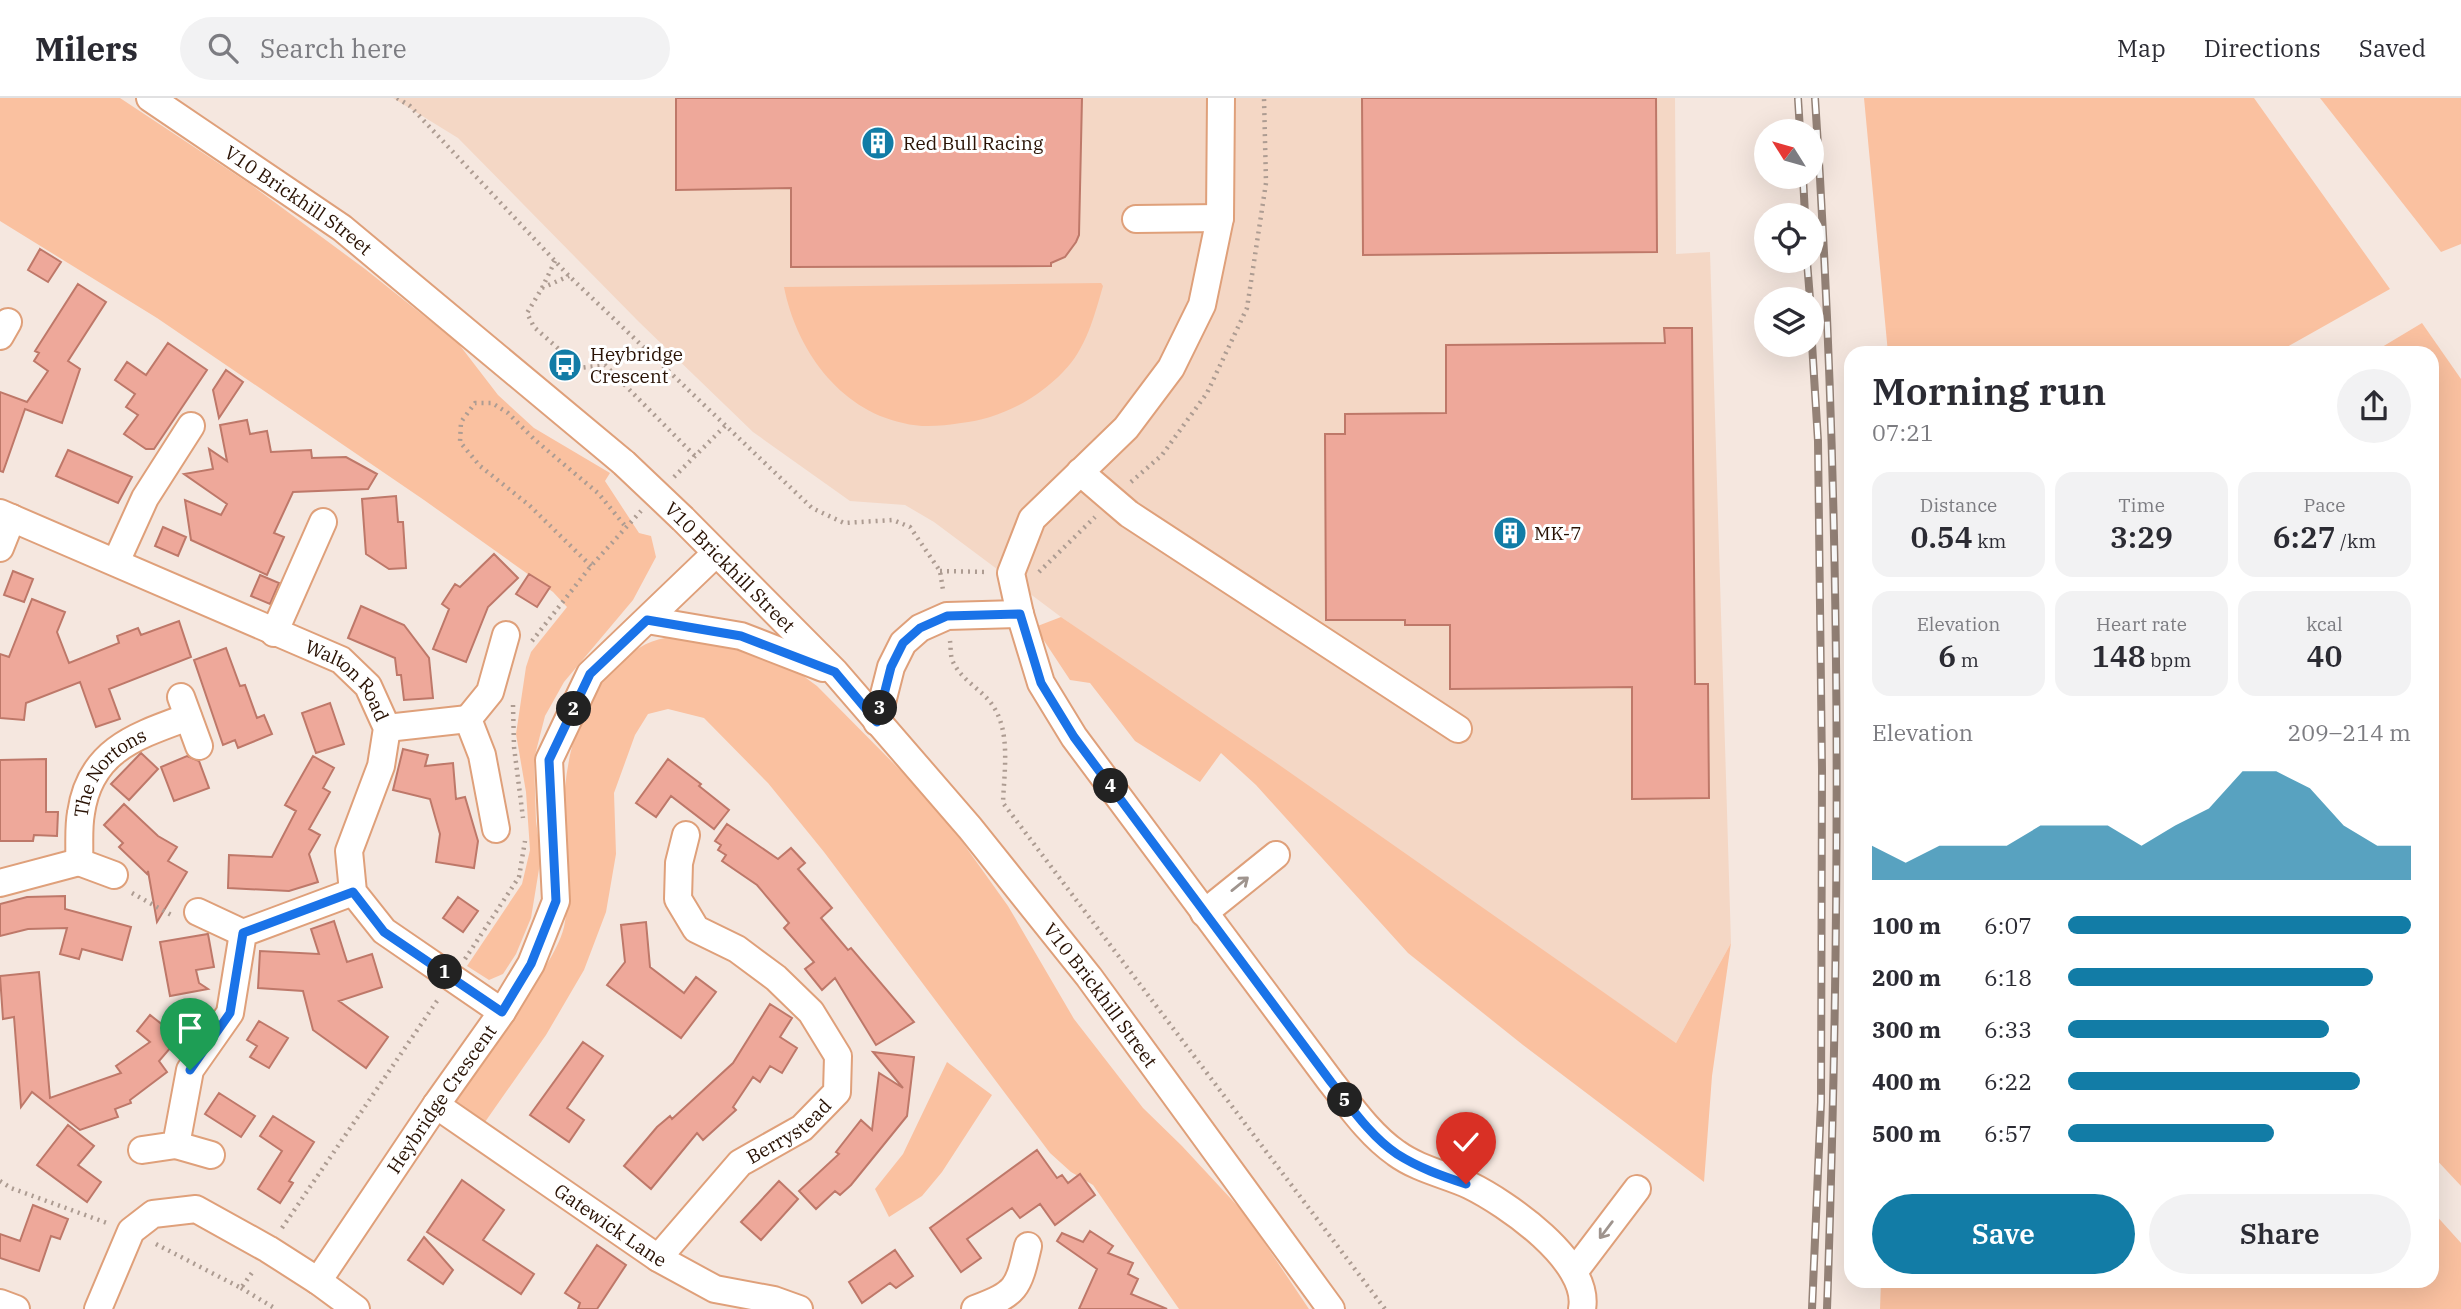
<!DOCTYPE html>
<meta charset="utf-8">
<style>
:root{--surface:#fff;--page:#f2f2f3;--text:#2b2b33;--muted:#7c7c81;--line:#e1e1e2;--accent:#127ca6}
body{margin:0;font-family:"IBM Plex Serif",serif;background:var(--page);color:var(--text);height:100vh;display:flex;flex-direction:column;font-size:26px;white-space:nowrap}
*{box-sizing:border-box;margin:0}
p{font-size:23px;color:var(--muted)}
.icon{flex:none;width:38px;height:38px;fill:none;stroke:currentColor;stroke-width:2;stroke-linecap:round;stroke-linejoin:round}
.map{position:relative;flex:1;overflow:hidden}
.panel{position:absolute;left:1844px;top:248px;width:595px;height:942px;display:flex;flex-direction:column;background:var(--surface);border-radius:21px;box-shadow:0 7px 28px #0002}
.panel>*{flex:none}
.needle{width:46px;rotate:307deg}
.tools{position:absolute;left:1754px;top:21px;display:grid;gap:14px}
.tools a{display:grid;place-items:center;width:70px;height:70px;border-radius:50%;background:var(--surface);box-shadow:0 7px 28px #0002;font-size:35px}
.pin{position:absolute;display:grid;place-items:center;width:60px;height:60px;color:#fff;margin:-72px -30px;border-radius:50% 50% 50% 0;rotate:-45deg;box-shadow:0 0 7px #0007}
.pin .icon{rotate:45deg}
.km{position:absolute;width:35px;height:35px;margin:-18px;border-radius:50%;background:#222;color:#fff;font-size:19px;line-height:35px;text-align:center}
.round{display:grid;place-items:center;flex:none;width:74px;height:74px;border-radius:37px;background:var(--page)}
.overview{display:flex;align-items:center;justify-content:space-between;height:119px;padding:0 28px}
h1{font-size:38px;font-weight:600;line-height:52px}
.metrics{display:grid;grid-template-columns:repeat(3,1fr);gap:10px;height:119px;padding:7px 28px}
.metrics div{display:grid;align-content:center;border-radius:18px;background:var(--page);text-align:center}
.metrics b{font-size:30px;font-weight:600}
.metrics small{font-size:19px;font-weight:400}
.metrics p{font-size:19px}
.chart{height:196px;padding:14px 28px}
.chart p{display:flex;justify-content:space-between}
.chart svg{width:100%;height:126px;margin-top:7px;fill:var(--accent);opacity:.7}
.cta{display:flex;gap:14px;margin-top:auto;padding:14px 28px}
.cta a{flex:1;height:80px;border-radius:42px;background:var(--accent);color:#fff;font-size:28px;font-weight:600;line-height:80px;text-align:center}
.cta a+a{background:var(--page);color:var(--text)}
ul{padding:0 28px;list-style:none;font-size:23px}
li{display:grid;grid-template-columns:112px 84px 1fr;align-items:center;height:52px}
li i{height:18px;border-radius:9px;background:var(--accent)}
header{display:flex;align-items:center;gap:42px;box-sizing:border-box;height:98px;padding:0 35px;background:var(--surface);border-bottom:2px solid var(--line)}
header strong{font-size:33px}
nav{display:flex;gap:38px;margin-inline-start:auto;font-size:24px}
.search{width:490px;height:63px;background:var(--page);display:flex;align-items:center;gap:18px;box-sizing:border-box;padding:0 24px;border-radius:38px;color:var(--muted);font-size:26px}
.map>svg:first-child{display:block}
.built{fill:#f4d7c5}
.green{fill:#fac1a0}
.building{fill:#eea89a;stroke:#be7869;stroke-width:2}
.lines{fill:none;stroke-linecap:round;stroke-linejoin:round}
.minor-casing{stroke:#dfa07a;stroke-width:30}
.path{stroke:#ad9c92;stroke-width:4.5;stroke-dasharray:2 5;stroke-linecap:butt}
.minor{stroke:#fff;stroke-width:26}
.rail-casing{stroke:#948277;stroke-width:8}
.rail{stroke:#fff;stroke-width:5;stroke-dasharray:16;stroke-linecap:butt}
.minor-bridge-casing{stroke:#dfa07a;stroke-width:30;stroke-linecap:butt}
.minor-bridge{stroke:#fff;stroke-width:26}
.oneway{stroke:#9f948e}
.route-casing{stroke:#fff;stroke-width:14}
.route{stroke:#1a73e8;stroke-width:9}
.labels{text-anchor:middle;stroke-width:6;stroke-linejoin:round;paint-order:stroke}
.poi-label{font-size:19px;fill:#291204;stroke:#fff;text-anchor:start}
.street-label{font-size:19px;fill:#291204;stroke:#fff}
</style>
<header>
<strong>Milers</strong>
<div class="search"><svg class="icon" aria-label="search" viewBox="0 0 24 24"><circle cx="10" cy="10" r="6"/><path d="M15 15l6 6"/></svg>Search here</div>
<nav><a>Map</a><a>Directions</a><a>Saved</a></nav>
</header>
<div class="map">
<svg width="2461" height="1211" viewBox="0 0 2461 1211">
<rect width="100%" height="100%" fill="#f5e7df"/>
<path class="built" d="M 393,0 L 1675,0 L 1676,156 L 1710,154 L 1731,845 L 1676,945 L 1061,519 L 934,424 L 905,407 L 850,403 L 753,334 L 639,224 L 458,40 Z"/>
<path class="green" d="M 0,0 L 120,0 L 250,86 L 365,171 L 458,245 L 498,297 L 534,330 L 610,375 L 605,383 L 639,435 L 651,438 L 656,459 L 633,502 L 564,584 L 545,618 L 534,661 L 536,723 L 541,759 L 531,820 L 516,856 L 503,876 L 489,882 L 467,868 L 522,786 L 530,752 L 526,694 L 516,636 L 526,569 L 531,554 L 567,509 L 553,494 L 424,402 L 157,220 L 0,123 Z
M 1864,0 L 2254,0 L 2390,191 L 2276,255 L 1888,255 Z
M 2320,0 L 2461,0 L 2461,146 L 2441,154 Z
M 1101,185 L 1103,188 C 1094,219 1086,251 1063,274 C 1036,302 999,321 961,325 C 941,328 922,330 903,325 C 838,311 796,250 784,189 Z
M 2422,225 L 2461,281 L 2461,1088 L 2432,1057 L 2432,256 L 2372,255 Z
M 1061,519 L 1275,664 L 1676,945 L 1731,845 L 1712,978 L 1704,1084 L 1523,947 L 1408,855 L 1256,687 L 1221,655 L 1200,684 L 1135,643 L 1090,585 L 1070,582 L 1035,529 Z
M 695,536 L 780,561 L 817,588 L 913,685 L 958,738 L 1008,808 L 1074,921 L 1143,1010 L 1182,1048 L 1245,1116 L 1309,1211 L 1179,1211 L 1093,1087 L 1071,1074 L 1050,1055 L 824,754 L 768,685 L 704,620 L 668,611 L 648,616 L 635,637 L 614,695 L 616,756 L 606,814 L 584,872 L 546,937 L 485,1024 L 454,1005 C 472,978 489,951 507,925 C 524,900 557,858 564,829 C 572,792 565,755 564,718 C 563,655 584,585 639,550 C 656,539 676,538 695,536 Z
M 947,964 L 992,997 L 942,1074 L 922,1098 L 889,1119 L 875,1091 L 903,1056 Z
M 2433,1114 L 2461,1145 L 2461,1211 L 1880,1211 L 1881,1183 L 2432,1183 Z"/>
<path class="building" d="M 676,0 L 1082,0 L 1079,137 L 1076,144 L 1065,159 L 1051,165 L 1051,168 L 791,169 L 791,90 L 676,92 Z
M 1362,0 L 1656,0 L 1657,154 L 1363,157 Z
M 40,151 L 61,164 L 48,184 L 28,172 Z
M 78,186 L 106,204 L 68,263 L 80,271 L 62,325 L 25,311 L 3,374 L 0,373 L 0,294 L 27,304 L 48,273 L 34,263 L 39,255 L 35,253 Z
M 1664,230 L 1692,230 L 1695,586 L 1708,586 L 1709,700 L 1632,701 L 1632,589 L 1450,591 L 1450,527 L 1405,527 L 1405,522 L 1326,522 L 1325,336 L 1345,336 L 1345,316 L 1446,315 L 1446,247 L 1665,245 Z
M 168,245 L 207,272 L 154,351 L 146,351 L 124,336 L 138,317 L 126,309 L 135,296 L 115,282 L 127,264 L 146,277 Z
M 226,272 L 243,284 L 219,320 L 213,292 Z
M 247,322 L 250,336 L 267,333 L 271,354 L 311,352 L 312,360 L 346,359 L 377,376 L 368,391 L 293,394 L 274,435 L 284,439 L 267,477 L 191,442 L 185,402 L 221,417 L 227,406 L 184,376 L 213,371 L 209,351 L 227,363 L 220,327 Z
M 68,352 L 132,379 L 118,405 L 56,378 Z
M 396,398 L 398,424 L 403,424 L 406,470 L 389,471 L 366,456 L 362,401 Z
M 163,429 L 186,439 L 178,458 L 155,448 Z
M 494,456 L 518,480 L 488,509 L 466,564 L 433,551 L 449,511 L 442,506 L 455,486 L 460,489 Z
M 13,473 L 33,481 L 24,504 L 4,497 Z
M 529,476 L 550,489 L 537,509 L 516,496 Z
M 260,477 L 279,485 L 270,506 L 251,498 Z
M 32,501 L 65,514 L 57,534 L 69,565 L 119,545 L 117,538 L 138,530 L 141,537 L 179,523 L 191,559 L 109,591 L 120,621 L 96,629 L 80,584 L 26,605 L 24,622 L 0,620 L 0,556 L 9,559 Z
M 361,508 L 404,527 L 429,560 L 433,600 L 404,602 L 401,577 L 397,577 L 395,560 L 348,540 Z
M 226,550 L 240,588 L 245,587 L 257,620 L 264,617 L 272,636 L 238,650 L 235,642 L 223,647 L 194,562 Z
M 330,605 L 344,646 L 316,655 L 302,615 Z
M 403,651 L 428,657 L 425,668 L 453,665 L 456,701 L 465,699 L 478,743 L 474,770 L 436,764 L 440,736 L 430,701 L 393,692 Z
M 141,655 L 158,671 L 129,702 L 111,686 Z
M 187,658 L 199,663 L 209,690 L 174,703 L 161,669 Z
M 313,658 L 334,670 L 323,690 L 330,694 L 309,731 L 320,737 L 309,756 L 318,784 L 289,793 L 228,790 L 229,757 L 272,759 L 296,713 L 285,707 Z
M 46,661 L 46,714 L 58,714 L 57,738 L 34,737 L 33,743 L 0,743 L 0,662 Z
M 668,661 L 701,686 L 699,688 L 729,712 L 714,731 L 671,698 L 656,719 L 636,705 Z
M 124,706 L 158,738 L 177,749 L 168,763 L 187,774 L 157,824 L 148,773 L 147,776 L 119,749 L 123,745 L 104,727 Z
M 727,726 L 778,761 L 791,750 L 805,765 L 798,771 L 832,810 L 821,820 L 848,852 L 851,850 L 914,924 L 876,947 L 835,880 L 822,892 L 805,871 L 814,864 L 784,830 L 789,825 L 757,787 L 722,763 L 726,757 L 718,752 L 721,747 L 715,743 Z
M 65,798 L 65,811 L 131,829 L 122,862 L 82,851 L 79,861 L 60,856 L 67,830 L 28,831 L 0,838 L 0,806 L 27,799 Z
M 458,799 L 478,813 L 463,834 L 443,820 Z
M 334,823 L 347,864 L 372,856 L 382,889 L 339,903 L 388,939 L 366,970 L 313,932 L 303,893 L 258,890 L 260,853 L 319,856 L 311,831 Z
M 646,824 L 650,869 L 684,895 L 696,879 L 716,894 L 681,940 L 607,887 L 625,864 L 621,827 Z
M 208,836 L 214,869 L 196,872 L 199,885 L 208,891 L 170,898 L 160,844 Z
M 39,874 L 50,1000 L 121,975 L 116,968 L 150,944 L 137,933 L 150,917 L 168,931 L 190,916 L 195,921 L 159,963 L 167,974 L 130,1002 L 131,1005 L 115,1011 L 118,1019 L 80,1032 L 32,994 L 21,1009 L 14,919 L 3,921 L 0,878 Z
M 770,906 L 792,920 L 780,939 L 797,950 L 782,975 L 770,968 L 760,984 L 753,979 L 733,1009 L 736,1012 L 703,1042 L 697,1035 L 651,1091 L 624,1068 L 657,1029 L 670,1018 L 672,1021 L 733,965 Z
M 259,923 L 288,940 L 269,970 L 250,959 L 257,948 L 247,942 Z
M 583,944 L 603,958 L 567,1010 L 584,1022 L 569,1044 L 530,1017 Z
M 873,954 L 914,959 L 907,1018 L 851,1087 L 840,1097 L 835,1093 L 816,1111 L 799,1093 L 839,1056 L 836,1054 L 861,1022 L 872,1032 L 879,975 L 903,990 Z
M 219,995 L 255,1018 L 241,1039 L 205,1016 Z
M 273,1018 L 314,1044 L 289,1083 L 293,1085 L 280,1105 L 258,1091 L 282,1053 L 260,1038 Z
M 68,1027 L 94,1048 L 78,1067 L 101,1084 L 87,1104 L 37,1067 Z
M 1037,1052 L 1057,1080 L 1062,1077 L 1068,1085 L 1080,1076 L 1095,1097 L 1055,1127 L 1040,1106 L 1020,1120 L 1012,1110 L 967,1141 L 981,1160 L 961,1174 L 930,1130 Z
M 462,1082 L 504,1112 L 483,1142 L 534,1176 L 521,1196 L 427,1134 Z
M 779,1083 L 798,1101 L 761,1142 L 741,1124 Z
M 33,1107 L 68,1121 L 60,1141 L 51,1138 L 39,1173 L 0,1160 L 0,1136 L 20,1143 Z
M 1090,1133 L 1113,1148 L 1108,1155 L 1133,1165 L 1128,1176 L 1138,1181 L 1131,1196 L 1167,1211 L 1079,1211 L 1097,1171 L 1057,1143 L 1062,1135 L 1083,1144 Z
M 424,1139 L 453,1172 L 443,1186 L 408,1162 Z
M 597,1147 L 626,1167 L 597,1211 L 578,1211 L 580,1205 L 565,1195 Z
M 895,1152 L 913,1178 L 896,1190 L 890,1185 L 862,1205 L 849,1184 Z"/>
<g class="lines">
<defs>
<g id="minor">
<path id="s1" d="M 150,0 L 342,130 L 624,365"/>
<path d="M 1221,0 L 1220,120 L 1202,207 L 1171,270 L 1126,330 L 1032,421 L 1011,475 L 1020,516 L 1041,585 L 1074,639 L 1331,984 C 1350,1008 1370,1037 1396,1055 C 1418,1071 1444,1076 1469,1087 C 1506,1105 1591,1163 1582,1211"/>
<path d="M 1136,121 L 1220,120"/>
<path d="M 0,238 L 8,224"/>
<path d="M 1080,374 L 1129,416 L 1458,631"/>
<path id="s2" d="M 0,415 L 341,562 L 368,588 L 387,630 L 381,668 L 349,753 L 353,794 L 384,833 L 502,914"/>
<path id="s3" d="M 683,421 L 835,574 L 970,730 L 1089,879 L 1331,1211"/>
<path d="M 0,450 L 12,420"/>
<path d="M 116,464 L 145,400 L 191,328"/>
<path d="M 647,522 L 741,538 L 823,570"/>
<path d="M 274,535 L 323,424"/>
<path d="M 181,599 L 199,648"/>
<path d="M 877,624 L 891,569 L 903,545 L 920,530 L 947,518 L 1020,516"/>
<path d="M 387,630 L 468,621"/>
<path d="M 496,731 L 482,657 L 468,621 L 490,594 L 506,537"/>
<path id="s4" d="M 114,777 L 79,764 C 80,748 78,731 81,715 C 90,652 136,638 188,619"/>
<path d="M 0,785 L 79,764"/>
<path d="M 198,814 L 243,835"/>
<path d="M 1204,815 L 1276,757"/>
<path id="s5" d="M 436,1007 L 658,1160 L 715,1191 L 774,1202 L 799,1211"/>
<path d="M 176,1047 L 211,1057"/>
<path d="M 142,1052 L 176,1047 L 190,972 L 230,915 L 243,835 L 353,794"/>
<path id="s6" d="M 658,1160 L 740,1065 L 802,1030 L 837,994 L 838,958 L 811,914 L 776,880 L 737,851 L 696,831 L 678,801 L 679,765 L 686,737"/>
<path d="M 1574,1174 L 1637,1091"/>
<path id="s7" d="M 318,1183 L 436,1007 L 502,914 L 531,866 L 556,803 L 549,662 L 590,576 L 715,456"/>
<path d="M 0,1205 L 16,1211"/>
<path d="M 98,1211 L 131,1133 L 153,1116 L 196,1111 L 268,1151 L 318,1183 L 356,1211"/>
<path d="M 975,1211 C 1017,1195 1018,1191 1028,1148"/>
</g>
</defs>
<use href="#minor" class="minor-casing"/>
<path class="path" d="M 397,0 L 410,8 L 569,178 L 812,410 L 844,425 L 893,422 L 910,429 L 940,473 L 943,492
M 555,163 L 542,190 L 527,215 L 534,229 L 580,270 L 605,267 L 695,358
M 542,190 L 569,178
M 674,379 L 726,327
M 1131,384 L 1162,357 L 1207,295 L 1247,210 L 1266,85 L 1264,0
M 591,468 L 529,407 L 480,368 L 460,344 L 461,324 L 475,305 L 492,305 L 508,315 L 535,342 L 598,395 L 626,429
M 940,473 L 988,474
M 1039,474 L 1095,419
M 532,543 L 591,468 L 641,413
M 950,543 C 951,549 950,558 953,564 C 962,583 983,592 993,608 C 1011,634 1004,675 1003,705 L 1385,1211
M 513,607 L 514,649 L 523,720
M 132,795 L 173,818
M 465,861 L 519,779 L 525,743
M 0,1083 L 11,1090 L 107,1125
M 282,1130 L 439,900
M 156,1146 L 241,1190 L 254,1172
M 241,1190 L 276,1211"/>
<use href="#minor" class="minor"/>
<defs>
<path id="rail" d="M 1798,0 L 1800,33
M 1815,0 C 1842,403 1841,808 1827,1211
M 1803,79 L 1805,117
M 1807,163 L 1810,201
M 1811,229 L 1818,343 L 1822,672 L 1821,1004 L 1812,1211"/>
</defs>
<use href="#rail" class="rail-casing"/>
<use href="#rail" class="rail"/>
<defs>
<path id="minor-bridge" d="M 624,365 L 683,421"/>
</defs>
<use href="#minor-bridge" class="minor-bridge-casing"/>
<use href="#minor-bridge" class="minor-bridge"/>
</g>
<defs><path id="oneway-shaft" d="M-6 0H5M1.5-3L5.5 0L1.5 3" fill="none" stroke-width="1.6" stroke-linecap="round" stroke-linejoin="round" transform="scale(1.75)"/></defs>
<g class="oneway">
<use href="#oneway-shaft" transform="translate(1240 786) rotate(-39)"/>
<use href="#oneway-shaft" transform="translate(1606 1132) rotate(127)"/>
</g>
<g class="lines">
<defs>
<path id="route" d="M 190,972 L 230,915 L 243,835 L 353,794 L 384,834 L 502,914 L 531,866 L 556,803 L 549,662 L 590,576 L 647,522 L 741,538 L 835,574 L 877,624 L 891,569 L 903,545 L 920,530 L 947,518 L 1020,516 L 1041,585 L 1074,639 L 1331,984 C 1350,1008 1371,1039 1397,1056 C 1419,1070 1442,1078 1466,1086"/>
</defs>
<use href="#route" class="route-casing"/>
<use href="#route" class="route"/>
</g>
<defs>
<symbol id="building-disc" viewBox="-11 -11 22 22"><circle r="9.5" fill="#127ca6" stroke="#fff"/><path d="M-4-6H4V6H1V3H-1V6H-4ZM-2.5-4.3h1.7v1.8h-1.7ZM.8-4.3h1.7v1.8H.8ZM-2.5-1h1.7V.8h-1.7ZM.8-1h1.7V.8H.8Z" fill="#fff"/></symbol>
<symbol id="bus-disc" viewBox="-11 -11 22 22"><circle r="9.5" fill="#127ca6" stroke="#fff"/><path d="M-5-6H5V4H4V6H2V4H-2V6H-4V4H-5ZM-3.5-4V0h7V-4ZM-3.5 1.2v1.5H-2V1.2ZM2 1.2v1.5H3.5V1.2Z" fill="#fff"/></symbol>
</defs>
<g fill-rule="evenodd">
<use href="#building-disc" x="859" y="26" width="38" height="38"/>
<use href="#bus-disc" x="546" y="248" width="38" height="38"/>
<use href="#building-disc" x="1491" y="416" width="38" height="38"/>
</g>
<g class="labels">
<g class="poi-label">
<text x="903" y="52">Red Bull Racing</text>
<text x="590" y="263">Heybridge<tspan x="590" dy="22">Crescent</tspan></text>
<text x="1534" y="442">MK-7</text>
</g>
<g class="street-label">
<text dy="7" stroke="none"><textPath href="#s1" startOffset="180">V10 Brickhill Street</textPath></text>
<text transform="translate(730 469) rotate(45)" y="7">V10 Brickhill Street</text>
<text dy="7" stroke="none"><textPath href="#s2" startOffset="390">Walton Road</textPath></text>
<text dy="7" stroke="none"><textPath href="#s4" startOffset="138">The Nortons</textPath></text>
<text dy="7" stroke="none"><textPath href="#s3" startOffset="634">V10 Brickhill Street</textPath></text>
<text dy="7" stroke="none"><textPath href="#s7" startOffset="220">Heybridge Crescent</textPath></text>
<text dy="7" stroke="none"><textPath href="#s6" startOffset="184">Berrystead</textPath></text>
<text dy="7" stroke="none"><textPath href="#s5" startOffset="212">Gatewick Lane</textPath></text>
</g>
</g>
</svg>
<div class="tools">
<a><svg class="needle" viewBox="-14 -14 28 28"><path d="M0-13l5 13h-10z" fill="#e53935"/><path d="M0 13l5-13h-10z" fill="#7c7c81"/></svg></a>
<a><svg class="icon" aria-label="locate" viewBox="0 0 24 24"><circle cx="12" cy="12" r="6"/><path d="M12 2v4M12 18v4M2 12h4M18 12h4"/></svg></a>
<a><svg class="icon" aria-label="layers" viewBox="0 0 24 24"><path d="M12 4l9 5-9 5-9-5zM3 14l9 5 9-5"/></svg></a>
</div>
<div class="pin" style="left:190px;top:972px;background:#1e9e55"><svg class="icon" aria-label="arrive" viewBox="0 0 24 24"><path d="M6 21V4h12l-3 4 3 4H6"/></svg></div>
<div class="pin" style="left:1466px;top:1086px;background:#d93025"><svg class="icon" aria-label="check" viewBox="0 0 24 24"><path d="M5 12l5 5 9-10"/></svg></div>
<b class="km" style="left:445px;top:874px">1</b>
<b class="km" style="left:574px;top:611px">2</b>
<b class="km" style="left:880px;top:610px">3</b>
<b class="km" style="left:1111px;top:688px">4</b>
<b class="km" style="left:1345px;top:1002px">5</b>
<section class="panel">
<div class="overview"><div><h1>Morning run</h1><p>07:21</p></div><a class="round"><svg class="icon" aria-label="share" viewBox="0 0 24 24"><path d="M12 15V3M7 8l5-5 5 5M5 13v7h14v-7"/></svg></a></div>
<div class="metrics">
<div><p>Distance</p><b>0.54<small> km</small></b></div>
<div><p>Time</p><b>3:29</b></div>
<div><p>Pace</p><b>6:27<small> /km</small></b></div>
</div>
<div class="metrics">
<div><p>Elevation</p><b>6<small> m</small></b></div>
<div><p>Heart rate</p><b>148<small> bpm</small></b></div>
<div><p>kcal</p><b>40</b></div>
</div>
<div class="chart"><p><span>Elevation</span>209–214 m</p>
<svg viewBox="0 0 160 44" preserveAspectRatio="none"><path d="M0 44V32L10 38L20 32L30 32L40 32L50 25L60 25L70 25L80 32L90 25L100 19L110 6L120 6L130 12L140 25L150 32L160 32V44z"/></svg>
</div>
<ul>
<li><b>100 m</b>6:07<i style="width:100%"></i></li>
<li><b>200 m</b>6:18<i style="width:89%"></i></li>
<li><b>300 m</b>6:33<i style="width:76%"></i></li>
<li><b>400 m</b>6:22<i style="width:85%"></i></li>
<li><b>500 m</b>6:57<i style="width:60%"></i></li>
</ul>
<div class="cta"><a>Save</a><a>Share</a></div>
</section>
</div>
